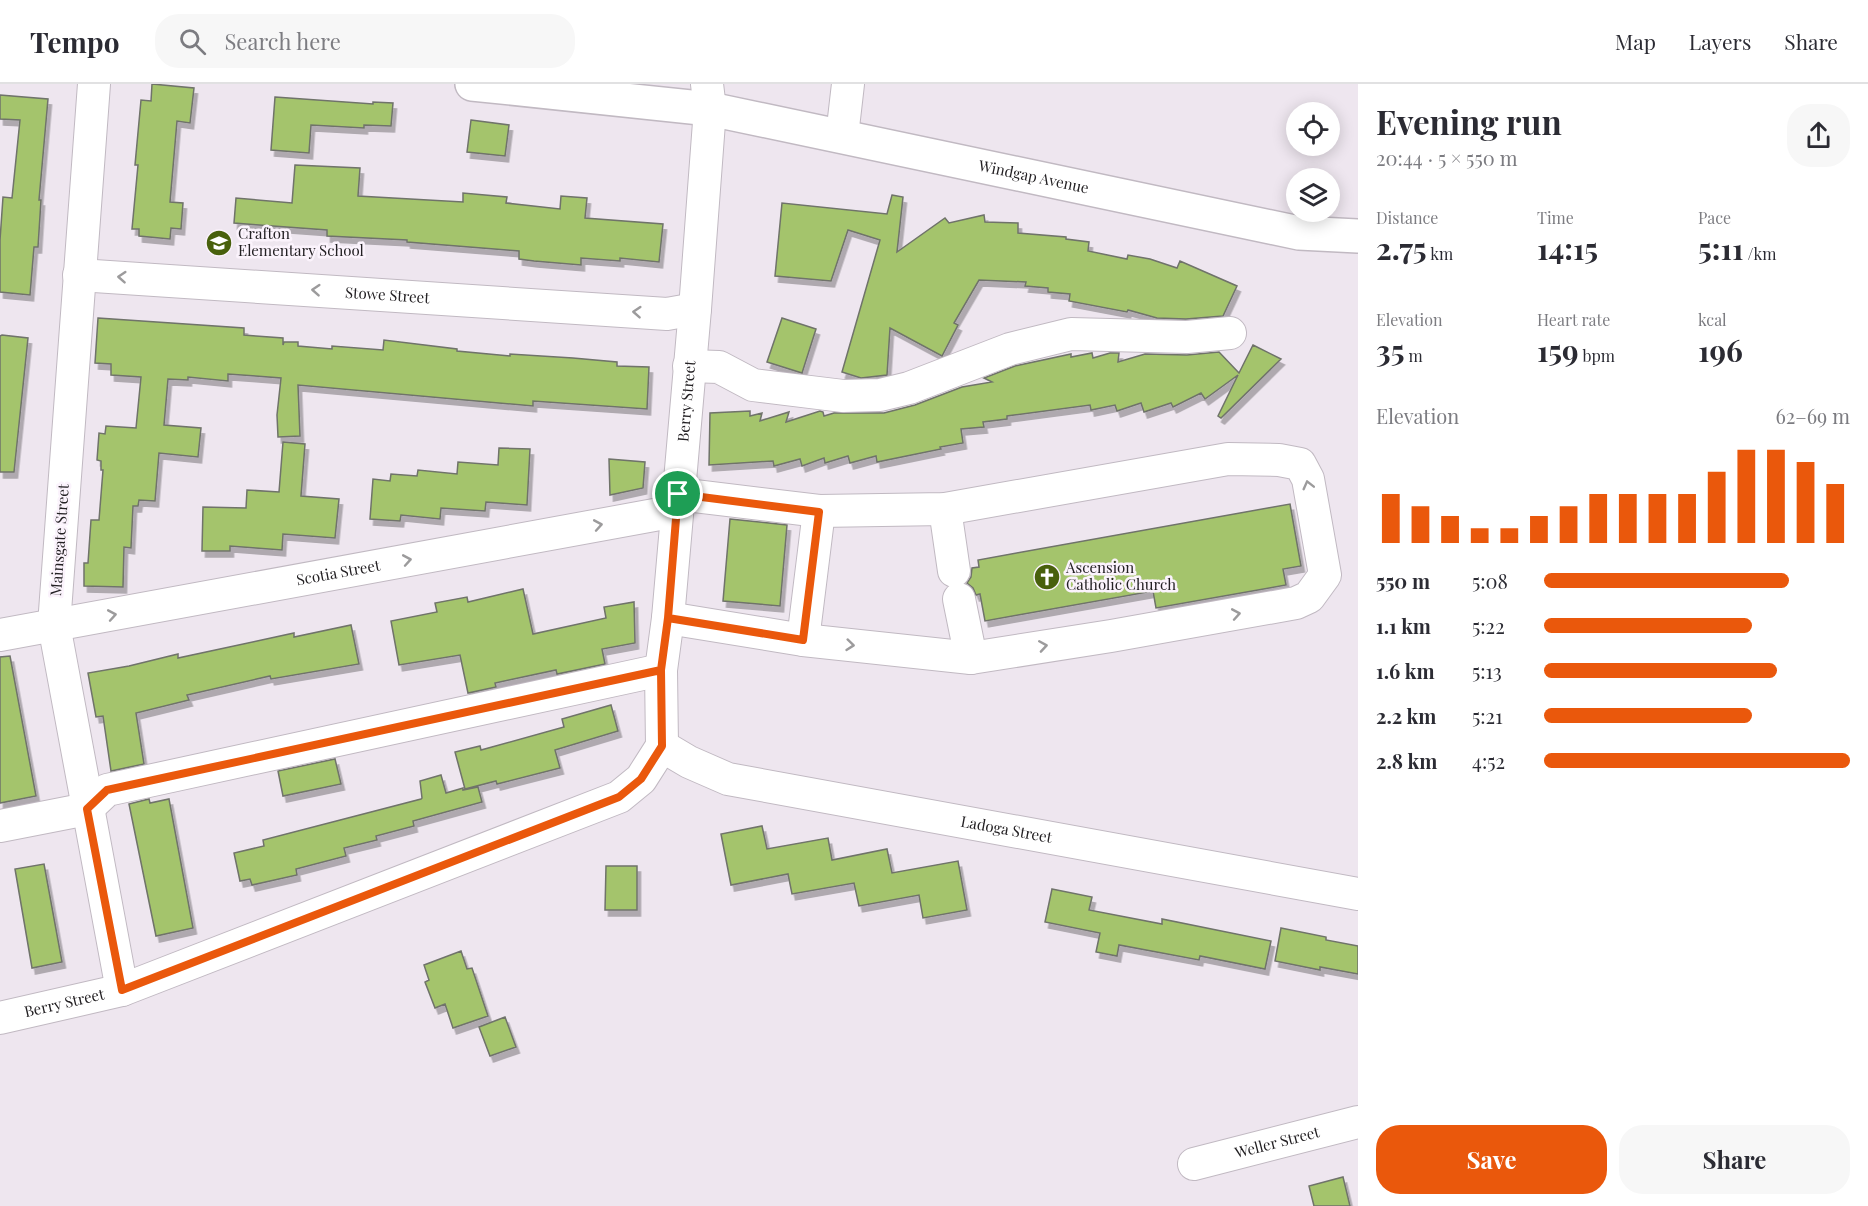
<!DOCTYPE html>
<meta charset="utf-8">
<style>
:root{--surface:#fff;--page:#f7f7f7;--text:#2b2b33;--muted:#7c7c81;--line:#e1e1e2;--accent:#ea580c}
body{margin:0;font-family:"Playfair Display",serif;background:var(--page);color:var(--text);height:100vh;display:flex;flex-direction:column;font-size:22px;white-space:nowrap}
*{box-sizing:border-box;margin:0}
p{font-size:20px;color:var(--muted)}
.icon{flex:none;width:33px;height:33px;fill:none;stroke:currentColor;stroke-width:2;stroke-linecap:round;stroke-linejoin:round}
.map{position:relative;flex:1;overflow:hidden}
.sheet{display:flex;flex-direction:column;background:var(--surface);width:510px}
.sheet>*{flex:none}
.tools{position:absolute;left:1286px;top:18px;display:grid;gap:12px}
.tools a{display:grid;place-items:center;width:54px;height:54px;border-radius:50%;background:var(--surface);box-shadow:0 3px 15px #0003;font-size:30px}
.pin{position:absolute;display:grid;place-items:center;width:51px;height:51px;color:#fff;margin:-26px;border:3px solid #fff;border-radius:50%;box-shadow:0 2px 6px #0007}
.round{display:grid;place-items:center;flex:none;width:63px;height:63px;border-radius:24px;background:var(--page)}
.summary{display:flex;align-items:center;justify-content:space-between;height:102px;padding:0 18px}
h1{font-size:33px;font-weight:700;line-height:45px}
.figures{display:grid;grid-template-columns:repeat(3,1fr);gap:9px;height:102px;padding:6px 18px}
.figures div{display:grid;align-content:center}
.figures b{font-size:30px;font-weight:700}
.figures small{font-size:16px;font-weight:400}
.figures p{font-size:16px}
.chart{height:168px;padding:12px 18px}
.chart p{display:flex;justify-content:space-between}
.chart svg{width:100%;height:108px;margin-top:6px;stroke:var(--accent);stroke-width:6}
.action{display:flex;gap:12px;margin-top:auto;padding:12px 18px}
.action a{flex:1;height:69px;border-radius:24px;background:var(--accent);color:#fff;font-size:24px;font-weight:700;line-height:69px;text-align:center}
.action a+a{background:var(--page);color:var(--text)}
ul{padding:0 18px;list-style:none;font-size:20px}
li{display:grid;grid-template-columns:96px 72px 1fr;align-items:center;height:45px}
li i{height:15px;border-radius:8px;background:var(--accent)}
header{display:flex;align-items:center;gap:36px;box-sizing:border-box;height:84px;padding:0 30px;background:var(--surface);border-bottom:2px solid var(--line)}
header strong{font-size:28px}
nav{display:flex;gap:33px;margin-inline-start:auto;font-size:21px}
.search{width:420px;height:54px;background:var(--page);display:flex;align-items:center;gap:15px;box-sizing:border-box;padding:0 21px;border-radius:24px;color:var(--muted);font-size:22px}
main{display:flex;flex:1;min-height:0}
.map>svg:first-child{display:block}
.building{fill:#a4c46c;stroke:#6f736a;stroke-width:1.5;filter:url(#shadow)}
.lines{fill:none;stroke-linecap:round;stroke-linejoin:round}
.minor-casing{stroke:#c1b9c2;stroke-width:34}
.major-casing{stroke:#c1b9c2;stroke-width:36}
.minor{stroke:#fff;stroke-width:32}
.major{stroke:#fff;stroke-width:33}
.oneway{stroke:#9c9b9c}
.route-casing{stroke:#fff;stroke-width:12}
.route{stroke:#ea580c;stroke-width:8}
.labels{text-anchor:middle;stroke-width:5;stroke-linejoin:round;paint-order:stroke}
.street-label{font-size:15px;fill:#232023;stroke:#fbf3fc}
.poi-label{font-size:15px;fill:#232023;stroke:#fbf3fc;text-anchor:start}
</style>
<header>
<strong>Tempo</strong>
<div class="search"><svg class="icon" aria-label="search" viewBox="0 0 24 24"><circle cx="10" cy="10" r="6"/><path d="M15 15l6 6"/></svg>Search here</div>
<nav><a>Map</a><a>Layers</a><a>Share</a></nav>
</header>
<main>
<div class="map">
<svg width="1358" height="1122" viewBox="0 0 1358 1122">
<defs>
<filter id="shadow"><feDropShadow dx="3.5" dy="6" stdDeviation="0" flood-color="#0004"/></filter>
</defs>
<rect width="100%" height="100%" fill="#eee6ef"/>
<path class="building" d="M 152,0 L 194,4 L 190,39 L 177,37 L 170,118 L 183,119 L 181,145 L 171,144 L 170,155 L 139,152 L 139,145 L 132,145 L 138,81 L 135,81 L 141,16 L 151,17 Z
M 0,11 L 48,15 L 39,116 L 41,116 L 38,163 L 34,163 L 30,211 L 0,208 L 0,156 L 3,113 L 12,114 L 20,36 L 0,35 Z
M 275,13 L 373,20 L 373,18 L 393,19 L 391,42 L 364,41 L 364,44 L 311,41 L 309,69 L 271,66 Z
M 471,36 L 509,41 L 505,72 L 467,68 Z
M 295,81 L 360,84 L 358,112 L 463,118 L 463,109 L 507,113 L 506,119 L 560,125 L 561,112 L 587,114 L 585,134 L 663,140 L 659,178 L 620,174 L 620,177 L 581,174 L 581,181 L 534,177 L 519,175 L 519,167 L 407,158 L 407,156 L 327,152 L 327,146 L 234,139 L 236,114 L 292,119 Z
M 892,111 L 903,113 L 897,168 L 945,134 L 949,139 L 984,131 L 985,138 L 1018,139 L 1018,149 L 1066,153 L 1066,155 L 1089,158 L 1088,167 L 1127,175 L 1128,171 L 1150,175 L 1177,184 L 1180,177 L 1237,202 L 1223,232 L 1186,235 L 1157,234 L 1128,226 L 1127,228 L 1069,217 L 1070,210 L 1048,208 L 1048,204 L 1025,202 L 1026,198 L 979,196 L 954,239 L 958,241 L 942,272 L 890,244 L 887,291 L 861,294 L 842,288 L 880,156 L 848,146 L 831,197 L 775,192 L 782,119 L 887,130 Z
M 98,234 L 244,244 L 244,251 L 283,254 L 283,261 L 284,258 L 298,258 L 298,262 L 332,265 L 332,262 L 383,266 L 384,256 L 457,265 L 457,267 L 510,272 L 510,270 L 573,274 L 617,278 L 617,282 L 649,283 L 647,325 L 533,317 L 533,322 L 298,301 L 300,352 L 278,353 L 277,331 L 281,294 L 228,290 L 228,297 L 188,293 L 188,296 L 168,295 L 164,341 L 201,344 L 198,373 L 159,369 L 155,417 L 139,416 L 138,422 L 133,422 L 131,464 L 124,463 L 123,503 L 84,502 L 84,479 L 88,479 L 91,436 L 99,436 L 103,386 L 101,386 L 101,377 L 97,376 L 99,349 L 105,350 L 106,342 L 136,344 L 141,293 L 111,291 L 111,280 L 95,279 Z
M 782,234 L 816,245 L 802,289 L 767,278 Z
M 2,251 L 28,254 L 14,388 L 0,388 L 0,252 Z
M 1253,261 L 1281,275 L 1221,334 L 1218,332 L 1238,291 L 1205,315 L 1201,309 L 1173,323 L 1171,319 L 1144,328 L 1141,319 L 1117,327 L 1115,321 L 1091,326 L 1090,321 L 1007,332 L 1007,335 L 983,338 L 984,343 L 961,345 L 963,359 L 940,363 L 941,365 L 877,378 L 876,372 L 850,379 L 848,372 L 825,379 L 824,374 L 802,382 L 800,375 L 774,382 L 773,377 L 709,381 L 710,329 L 750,327 L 750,332 L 762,329 L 760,337 L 789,328 L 786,338 L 820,327 L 823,328 L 824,332 L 834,329 L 884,329 L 915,321 L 962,303 L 992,298 L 984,294 L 1015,282 L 1071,270 L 1071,273 L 1092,269 L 1093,274 L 1110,269 L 1119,269 L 1118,278 L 1145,270 L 1187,271 L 1219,268 L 1239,289 Z
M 283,358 L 305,360 L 301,412 L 339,415 L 335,454 L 283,450 L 282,466 L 230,462 L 230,467 L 202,467 L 203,423 L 246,424 L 247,406 L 279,408 Z
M 499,364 L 530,365 L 527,421 L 486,418 L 485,427 L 441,424 L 440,435 L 401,431 L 400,437 L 370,435 L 373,395 L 390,397 L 391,390 L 417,392 L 418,386 L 457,390 L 458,378 L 498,381 Z
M 609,375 L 645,378 L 643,404 L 610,411 Z
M 1290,420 L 1301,482 L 1283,485 L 1286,501 L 1156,524 L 1153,507 L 985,537 L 980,510 L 976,511 L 973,504 L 967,499 L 971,493 L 972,484 L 979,483 L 978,476 Z
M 730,435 L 787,441 L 780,522 L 723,517 Z
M 523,505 L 533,550 L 606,534 L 604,523 L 634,518 L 635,559 L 602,565 L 605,580 L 557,590 L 556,586 L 495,599 L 496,603 L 468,609 L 460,571 L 399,581 L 391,537 L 437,528 L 435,519 L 467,513 L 468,518 Z
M 351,541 L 359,580 L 271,595 L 270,592 L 187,611 L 189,616 L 136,629 L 144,680 L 111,687 L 103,632 L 96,633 L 88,589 L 129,582 L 178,570 L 178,574 L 294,549 L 294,553 Z
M 10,572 L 36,712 L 0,719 L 0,573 Z
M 611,621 L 618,647 L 555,666 L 560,684 L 497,700 L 496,697 L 465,705 L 455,668 L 480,662 L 481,666 L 564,643 L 562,635 Z
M 335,675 L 341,700 L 283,712 L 278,687 Z
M 441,691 L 446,709 L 463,704 L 463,706 L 478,703 L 482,718 L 413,737 L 414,742 L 376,752 L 377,756 L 344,764 L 346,772 L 296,785 L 297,791 L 252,801 L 250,795 L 240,797 L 234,769 L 264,762 L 263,756 L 421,715 L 422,714 L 420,697 Z
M 149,715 L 150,719 L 169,715 L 193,844 L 156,852 L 129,720 Z
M 762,742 L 767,765 L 828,754 L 832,776 L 887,765 L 892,789 L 958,777 L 967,826 L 923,834 L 919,811 L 859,822 L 854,799 L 792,810 L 788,790 L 731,801 L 721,750 Z
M 44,780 L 62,878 L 32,884 L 15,785 Z
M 606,782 L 637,782 L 637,826 L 605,826 Z
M 1052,805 L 1092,813 L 1089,826 L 1162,840 L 1162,835 L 1271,857 L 1265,885 L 1200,872 L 1199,876 L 1119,861 L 1117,872 L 1096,868 L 1100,849 L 1045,838 Z
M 1281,844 L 1326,853 L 1326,856 L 1358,862 L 1358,890 L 1320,883 L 1320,886 L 1275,877 Z
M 461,867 L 467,885 L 472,884 L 488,932 L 453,944 L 445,920 L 435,924 L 425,898 L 429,896 L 424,881 Z
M 505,933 L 516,963 L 490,972 L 479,943 Z
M 1343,1093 L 1350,1122 L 1314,1122 L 1309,1102 Z"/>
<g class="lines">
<defs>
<g id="minor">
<path d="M 94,0 L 54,541 L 122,906"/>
<path d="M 842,52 L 848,0"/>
<path id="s1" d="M 79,191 L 667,230 L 695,225"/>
<path d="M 689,282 L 719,283 L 753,301 L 843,312 L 880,311 L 909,304 L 1010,265 L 1071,250 L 1187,253 L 1230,249"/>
<path d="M 945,425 L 954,487"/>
<path d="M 959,515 L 971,574"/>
<path d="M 668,534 L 803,556 L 971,574 L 1111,552 L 1296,519 L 1309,513 L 1325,491 L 1308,395 L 1300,380 L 1279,376 L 1228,375 L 945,425 L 819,427 L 678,410"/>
<path id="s2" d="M 0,551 L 676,427"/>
<path d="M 803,556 L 819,427"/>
<path id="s3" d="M 662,662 L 689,678 L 728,695 L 1358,810"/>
<path d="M 0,742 L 87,725 L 107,706 L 661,586"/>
<path id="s4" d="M 0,934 L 122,906 L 619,713 L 641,695 L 662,662 L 661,586 L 668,534 L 695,225 L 710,25 L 707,0"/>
<path id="s5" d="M 1194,1080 L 1358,1038"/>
</g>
<g id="major">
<path id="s6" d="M 472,0 L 710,25 L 1299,149 L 1358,152"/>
</g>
</defs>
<use href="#minor" class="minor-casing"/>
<use href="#major" class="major-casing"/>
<use href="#minor" class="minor"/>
<use href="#major" class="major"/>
</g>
<defs><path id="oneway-chevron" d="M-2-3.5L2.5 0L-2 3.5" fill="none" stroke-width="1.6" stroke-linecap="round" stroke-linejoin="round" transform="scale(1.5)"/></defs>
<g class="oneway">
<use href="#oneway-chevron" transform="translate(122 193) rotate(-176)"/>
<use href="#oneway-chevron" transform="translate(316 206) rotate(-176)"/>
<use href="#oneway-chevron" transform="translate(637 228) rotate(-176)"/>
<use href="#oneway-chevron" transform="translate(1308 401) rotate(-104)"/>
<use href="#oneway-chevron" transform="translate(598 441) rotate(-10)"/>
<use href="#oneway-chevron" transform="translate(407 476) rotate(-10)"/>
<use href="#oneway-chevron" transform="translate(1236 530) rotate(-10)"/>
<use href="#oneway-chevron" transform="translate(112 531) rotate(-10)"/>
<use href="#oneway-chevron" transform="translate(850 561) rotate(6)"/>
<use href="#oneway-chevron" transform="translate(1043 562) rotate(-9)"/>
</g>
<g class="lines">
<defs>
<path id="route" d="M 678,410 L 668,534 L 661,586 L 107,706 L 87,725 L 122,906 L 619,713 L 641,695 L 662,662 L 661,586 L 668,534 L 803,556 L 819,428 L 678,410"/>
</defs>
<use href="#route" class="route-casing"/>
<use href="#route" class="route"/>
</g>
<defs>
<symbol id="school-disc" viewBox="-11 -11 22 22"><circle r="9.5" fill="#48600c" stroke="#fbf3fc"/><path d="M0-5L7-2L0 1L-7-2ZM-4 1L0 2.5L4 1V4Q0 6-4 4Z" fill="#fff"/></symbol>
<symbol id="church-disc" viewBox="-11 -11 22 22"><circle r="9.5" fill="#48600c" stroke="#fbf3fc"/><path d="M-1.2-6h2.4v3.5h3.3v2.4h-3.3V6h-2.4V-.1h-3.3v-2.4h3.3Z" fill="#fff"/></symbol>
</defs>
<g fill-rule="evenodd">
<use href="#school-disc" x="204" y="144" width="30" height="30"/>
<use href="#church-disc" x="1032" y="478" width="30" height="30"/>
</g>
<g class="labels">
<g class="street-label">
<text dy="5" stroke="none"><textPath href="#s6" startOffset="570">Windgap Avenue</textPath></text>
<text dy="5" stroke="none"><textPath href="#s1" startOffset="309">Stowe Street</textPath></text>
<text dy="5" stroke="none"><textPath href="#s4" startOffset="1072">Berry Street</textPath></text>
<text transform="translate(60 456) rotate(-86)" y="5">Mainsgate Street</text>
<text dy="5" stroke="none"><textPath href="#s2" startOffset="344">Scotia Street</textPath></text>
<text dy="5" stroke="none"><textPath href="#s3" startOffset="357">Ladoga Street</textPath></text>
<text dy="5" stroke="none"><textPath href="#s4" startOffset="66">Berry Street</textPath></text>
<text dy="5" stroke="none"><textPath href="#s5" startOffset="86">Weller Street</textPath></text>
</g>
<g class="poi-label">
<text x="238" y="155">Crafton<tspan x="238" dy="17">Elementary School</tspan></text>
<text x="1066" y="489">Ascension<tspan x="1066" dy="17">Catholic Church</tspan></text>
</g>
</g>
</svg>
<div class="tools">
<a><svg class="icon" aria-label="locate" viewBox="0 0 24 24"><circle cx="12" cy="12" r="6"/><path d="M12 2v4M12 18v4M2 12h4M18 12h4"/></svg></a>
<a><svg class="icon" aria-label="layers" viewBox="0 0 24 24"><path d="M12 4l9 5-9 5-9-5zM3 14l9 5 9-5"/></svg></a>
</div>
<div class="pin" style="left:678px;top:410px;background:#1e9e55"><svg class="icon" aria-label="arrive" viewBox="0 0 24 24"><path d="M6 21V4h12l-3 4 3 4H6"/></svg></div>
</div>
<section class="sheet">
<div class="summary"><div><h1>Evening run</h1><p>20:44 · 5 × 550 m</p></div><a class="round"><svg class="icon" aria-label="share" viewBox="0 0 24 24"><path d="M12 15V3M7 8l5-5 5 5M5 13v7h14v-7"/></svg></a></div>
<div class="figures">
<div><p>Distance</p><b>2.75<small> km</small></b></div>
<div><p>Time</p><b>14:15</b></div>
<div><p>Pace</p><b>5:11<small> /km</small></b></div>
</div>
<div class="figures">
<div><p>Elevation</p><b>35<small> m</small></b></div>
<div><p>Heart rate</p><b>159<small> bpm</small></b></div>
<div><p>kcal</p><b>196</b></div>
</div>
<div class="chart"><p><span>Elevation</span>62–69 m</p>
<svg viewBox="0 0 160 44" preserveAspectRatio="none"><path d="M5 44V24M15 44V29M25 44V33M35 44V38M45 44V38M55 44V33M65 44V29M75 44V24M85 44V24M95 44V24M105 44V24M115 44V15M125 44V6M135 44V6M145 44V11M155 44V20"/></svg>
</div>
<ul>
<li><b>550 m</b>5:08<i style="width:80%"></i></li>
<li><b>1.1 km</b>5:22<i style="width:68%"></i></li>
<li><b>1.6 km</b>5:13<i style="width:76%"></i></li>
<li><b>2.2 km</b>5:21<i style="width:68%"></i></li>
<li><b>2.8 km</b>4:52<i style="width:100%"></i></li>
</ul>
<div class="action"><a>Save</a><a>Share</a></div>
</section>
</main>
